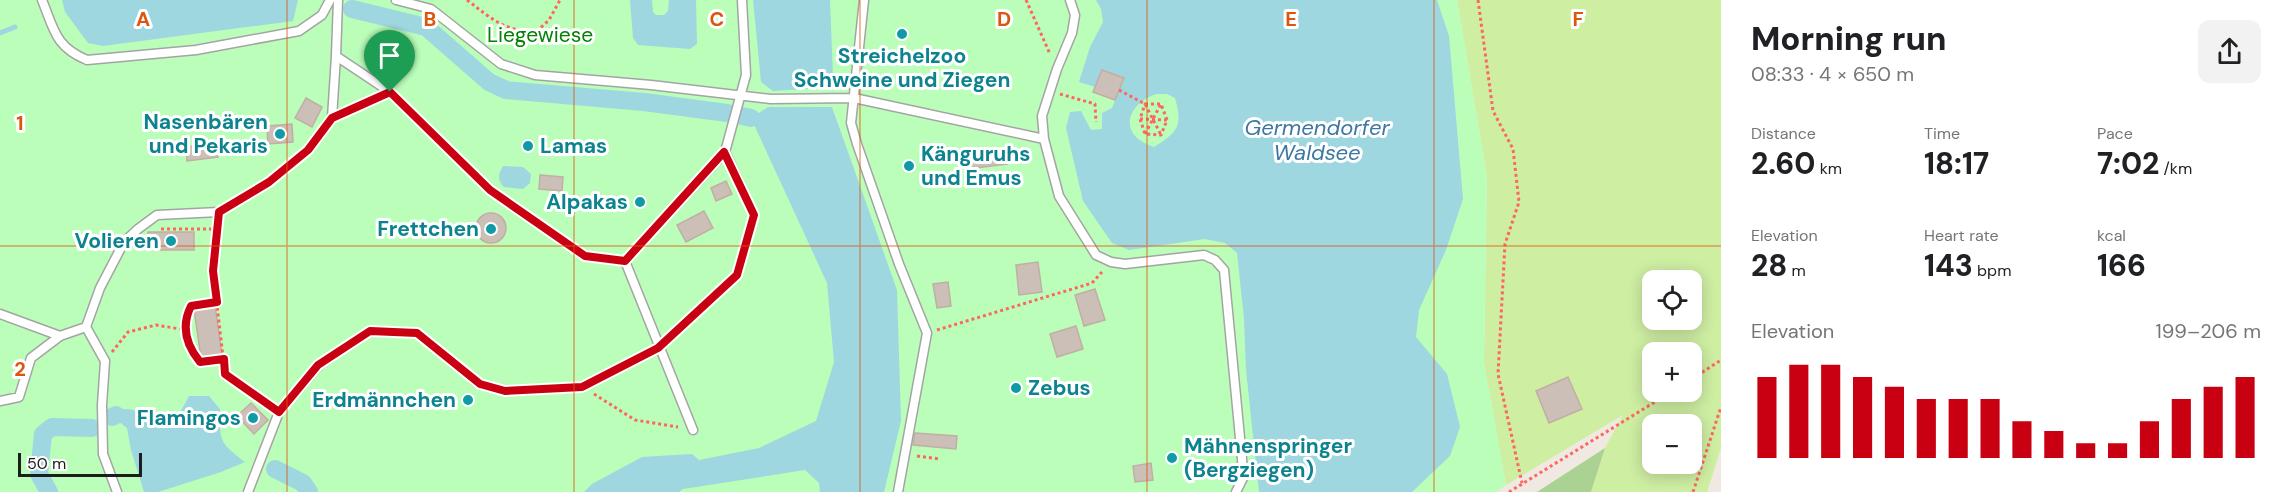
<!DOCTYPE html>
<meta charset="utf-8">
<style>
:root{--surface:#fff;--page:#f2f2f2;--text:#202124;--muted:#757577;--accent:#c90011}
body{margin:0;font-family:"DM Sans",sans-serif;background:var(--page);color:var(--text);height:100vh;display:flex;flex-direction:column;font-size:22px;white-space:nowrap}
*{box-sizing:border-box;margin:0}
p{font-size:20px;color:var(--muted)}
.icon{flex:none;width:33px;height:33px;fill:none;stroke:currentColor;stroke-width:2;stroke-linecap:round;stroke-linejoin:round}
.map{position:relative;flex:1;overflow:hidden}
.sheet{display:flex;flex-direction:column;background:var(--surface);width:570px}
.sheet>*{flex:none}
.buttons{position:absolute;left:1642px;top:270px;display:grid;gap:12px}
.buttons a{display:grid;place-items:center;width:60px;height:60px;border-radius:12px;background:var(--surface);box-shadow:0 3px 15px #0003;font-size:30px}
.scale{position:absolute;left:18px;bottom:15px;width:124px;box-sizing:border-box;padding-left:6px;border:3px solid #1d1d1d;border-top:0;font-size:16px;line-height:21px;white-space:nowrap;color:#1d1d1d;-webkit-text-stroke:4px #fff;paint-order:stroke}
.pin{position:absolute;display:grid;place-items:center;width:51px;height:51px;color:#fff;margin:-62px -26px;border-radius:50% 50% 50% 0;rotate:-45deg;box-shadow:0 0 6px #0007}
.pin .icon{rotate:45deg}
.round{display:grid;place-items:center;flex:none;width:63px;height:63px;border-radius:12px;background:var(--page)}
.summary{display:flex;align-items:center;justify-content:space-between;height:102px;padding:0 30px}
h1{font-size:33px;font-weight:800;line-height:45px}
.metrics{display:grid;grid-template-columns:repeat(3,1fr);gap:9px;height:102px;padding:6px 30px}
.metrics div{display:grid;align-content:center}
.metrics b{font-size:30px;font-weight:800}
.metrics small{font-size:16px;font-weight:400}
.metrics p{font-size:16px}
.chart{height:168px;padding:12px 30px}
.chart p{display:flex;justify-content:space-between}
.chart svg{width:100%;height:108px;margin-top:6px;stroke:var(--accent);stroke-width:6}
main{display:flex;flex:1;min-height:0}
.map>svg:first-child{display:block}
.grass{fill:#ceeea2;fill-rule:evenodd}
.forest{fill:#aad293}
.park{fill:#bafeba}
.water{fill:#9ed7e0;fill-rule:evenodd}
.lines{fill:none;stroke-linecap:round;stroke-linejoin:round}
.stream{stroke:#9ed7e0;stroke-width:5}
.canal{stroke:#9ed7e0;stroke-width:18}
.building{fill:#cbbfb7;stroke:#c2aea3;stroke-width:1.5}
.service-casing{stroke:#a4a4a4;stroke-width:11}
.path{stroke:#ff6562;stroke-width:3;stroke-dasharray:3 3;stroke-linecap:butt}
.service{stroke:#fff;stroke-width:8}
.route-casing{stroke:#fff;stroke-width:12}
.route{stroke:#c90011;stroke-width:8}
.grid{fill:none;stroke:#de560d;stroke-width:1.5;stroke-opacity:0.55}
.culture-dot{fill:#0f9aa8;stroke:#fff;stroke-width:2}
.labels{text-anchor:middle;stroke-width:6;stroke-linejoin:round;paint-order:stroke}
.park-label{font-size:21px;fill:#038203;stroke:#fff}
.culture-label{font-size:21px;font-weight:bold;fill:#0d838f;stroke:#fff;text-anchor:end}
.water-label{font-size:22px;font-style:italic;fill:#3d78a3;stroke:#fff}
.grid-label{font-size:20px;text-anchor:middle;font-weight:bold;fill:#de560d;stroke:#fff;stroke-width:6;stroke-linejoin:round;paint-order:stroke}
</style>
<main>
<div class="map">
<svg width="1721" height="492" viewBox="0 0 1721 492">
<rect width="100%" height="100%" fill="#efe9e1"/>
<path class="grass" d="M 1457,0 L 1721,0 L 1721,448 L 1707,492 L 1591,492 L 1605,448 L 1623,415 L 1506,485 L 1484,363 L 1487,177 ZM 1653,280 L 1692,280 L 1692,320 L 1653,320 ZM 1653,352 L 1692,352 L 1692,392 L 1653,392 ZM 1653,424 L 1692,424 L 1692,464 L 1653,464 Z"/>
<path class="forest" d="M 1605,448 L 1591,492 L 1537,492 Z"/>
<path class="park" d="M 0,0 L 1457,0 L 1487,177 L 1484,363 L 1506,485 L 1496,492 L 0,492 Z"/>
<path class="water" d="M 62,0 L 298,0 L 293,21 L 103,46 L 88,43 L 65,12 Z
M 630,0 L 652,0 L 653,12 L 656,15 L 664,15 L 668,11 L 669,0 L 696,0 L 697,44 L 690,49 L 638,45 L 633,38 Z
M 753,0 L 830,0 L 833,78 L 822,88 L 773,91 L 761,82 Z
M 1096,0 L 1437,0 L 1449,36 L 1463,199 L 1446,250 L 1419,310 L 1416,337 L 1447,374 L 1460,427 L 1450,456 L 1412,492 L 1259,492 L 1246,370 L 1244,319 L 1237,253 L 1225,243 L 1205,239 L 1129,250 L 1112,243 L 1083,201 L 1066,128 L 1070,112 L 1081,111 L 1091,130 L 1102,129 L 1102,113 L 1112,108 L 1124,79 L 1102,70 L 1095,87 L 1079,82 L 1090,47 L 1103,22 L 1101,9 ZM 1156,94 L 1167,94 L 1175,98 C 1183,126 1178,132 1154,147 C 1118,136 1125,105 1156,94 Z
M 768,107 L 832,107 L 897,290 L 901,421 L 884,492 L 820,492 L 819,483 L 805,470 L 683,489 L 679,492 L 584,492 L 592,484 L 642,457 L 692,454 L 699,460 L 759,448 L 816,421 L 834,362 L 827,283 L 751,118 Z
M 503,166 L 523,167 L 531,174 L 530,183 L 523,189 L 504,187 C 497,180 498,174 503,166 Z
M 189,396 L 209,396 L 220,409 C 220,441 218,441 245,462 L 221,472 L 158,492 L 144,492 L 131,450 L 127,428 L 118,421 L 116,415 L 122,409 C 143,408 153,423 176,420 Z"/>
<g class="lines">
<path class="stream" d="M 0,33 L 15,27"/>
<path class="canal" d="M 352,9 L 426,27 L 489,82 L 506,90 L 644,102 L 727,113
M 742,116 L 751,118
M 112,417 L 116,415
M 275,469 L 303,483 L 309,492
M 49,492 L 39,474 L 43,434 L 52,427 L 92,428"/>
</g>
<path class="building" d="M 1102,70 L 1124,78 L 1115,100 L 1093,92 Z
M 306,98 L 322,107 L 312,127 L 295,118 Z
M 292,124 L 293,142 L 268,144 L 267,126 Z
M 216,144 L 218,157 L 187,161 L 186,147 Z
M 1005,148 L 1007,164 L 968,169 L 966,153 Z
M 540,175 L 563,177 L 562,191 L 539,189 Z
M 726,181 L 732,194 L 716,201 L 711,188 Z
M 704,211 L 713,228 L 686,242 L 677,225 Z
M476 228a15 15 0 1 1 30 0a15 15 0 1 1-30 0Z
M 148,232 L 194,232 L 194,250 L 148,250 Z
M 1038,262 L 1042,292 L 1019,295 L 1016,265 Z
M 948,282 L 951,306 L 937,308 L 933,284 Z
M 1095,289 L 1105,320 L 1084,326 L 1075,295 Z
M 215,305 L 222,355 L 201,358 L 194,309 Z
M 1076,326 L 1083,349 L 1057,357 L 1050,334 Z
M 1568,377 L 1582,409 L 1549,423 L 1536,391 Z
M 251,403 L 268,420 L 254,434 L 237,416 Z
M 915,433 L 957,436 L 956,449 L 913,445 Z
M 1151,463 L 1153,480 L 1135,482 L 1133,466 Z"/>
<g class="lines">
<defs>
<path id="service" d="M 42,0 C 54,29 55,47 87,60 L 196,50 L 299,31 L 322,15 L 330,0
M 396,0 L 431,9 L 501,64 L 535,75 L 651,85 L 771,99 L 854,98 L 1044,139
M 864,0 L 851,123 L 857,144 L 899,264 L 927,333 L 898,492
M 1070,0 L 1075,15 L 1072,33 L 1057,69 L 1042,116 L 1044,139 L 1059,196 L 1096,255 L 1111,262 L 1125,264 L 1204,255 L 1215,260 L 1224,270 L 1242,459 L 1243,478 L 1236,492
M 336,56 L 338,0
M 725,152 L 746,75 L 742,0
M 625,261 L 693,430
M 0,314 L 60,336
M 0,401 L 19,397 L 31,358 L 60,336 L 86,327
M 117,492 L 103,454 L 102,405 L 105,361 L 86,327 L 100,288 L 124,242 L 138,229 L 157,215 L 219,212 L 269,182 L 308,150 L 332,118 L 336,56 L 390,92 L 490,190 L 585,256 L 625,261 L 725,152 L 754,215 L 737,275 L 658,348 L 582,387 L 505,391 L 479,384 L 417,333 L 370,331 L 319,365 L 279,412 L 248,492"/>
</defs>
<use href="#service" class="service-casing"/>
<path class="path" d="M 467,0 C 492,19 505,32 537,31 L 549,20 L 560,0
M 1026,0 L 1050,54
M 1478,0 L 1493,111 L 1513,149 L 1519,202 L 1505,244 L 1498,374 L 1522,483
M 1119,90 L 1145,104 L 1161,135
M 1060,94 L 1095,104 L 1096,122
M 1145,104 L 1161,104 L 1167,120 L 1161,135 L 1145,134 L 1140,119 Z
M 345,112 L 377,98
M 1140,119 L 1167,120
M 1145,134 L 1161,104
M 217,224 L 213,271 L 225,374 L 271,406
M 161,229 L 216,229
M 217,302 L 191,306 C 181,326 186,345 200,362 L 224,359
M 937,330 L 1092,283 L 1102,272
M 112,352 L 128,332 L 156,325 L 186,330
M 1692,379 L 1721,360
M 594,394 L 635,420 L 678,427
M 917,456 L 940,459
M 1509,492 L 1671,392
M 1693,492 L 1721,407"/>
<use href="#service" class="service"/>
</g>
<g class="lines">
<defs>
<path id="route" d="M 390,92 L 490,190 L 585,256 L 625,261 L 724,152 L 754,215 L 737,275 L 658,348 L 582,387 L 505,391 L 480,384 L 417,333 L 370,331 L 318,365 L 279,412 L 225,374 L 224,359 L 200,362 C 186,345 181,326 191,306 L 217,302 L 213,271 L 219,212 L 269,182 L 308,150 L 332,118 Z"/>
</defs>
<use href="#route" class="route-casing"/>
<use href="#route" class="route"/>
</g>
<path class="grid" d="M 287,0 L 287,492M 574,0 L 574,492M 860,0 L 860,492M 1147,0 L 1147,492M 1434,0 L 1434,492M 0,246 L 1721,246"/>
<g class="culture-dot">
<circle cx="902" cy="34" r="6"/>
<circle cx="280" cy="134" r="6"/>
<circle cx="528" cy="146" r="6"/>
<circle cx="909" cy="166" r="6"/>
<circle cx="640" cy="202" r="6"/>
<circle cx="491" cy="229" r="6"/>
<circle cx="171" cy="241" r="6"/>
<circle cx="1016" cy="388" r="6"/>
<circle cx="468" cy="400" r="6"/>
<circle cx="253" cy="418" r="6"/>
<circle cx="1172" cy="458" r="6"/>
</g>
<g class="labels">
<g class="park-label">
<text x="540" y="42">Liegewiese</text>
</g>
<g class="culture-label">
<text x="902" y="63" text-anchor="middle">Streichelzoo<tspan x="902" dy="24">Schweine und Ziegen</tspan></text>
<text x="268" y="129">Nasenbären<tspan x="268" dy="24">und Pekaris</tspan></text>
<text x="540" y="153" text-anchor="start">Lamas</text>
<text x="921" y="161" text-anchor="start">Känguruhs<tspan x="921" dy="24">und Emus</tspan></text>
<text x="628" y="209">Alpakas</text>
<text x="479" y="236">Frettchen</text>
<text x="159" y="248">Volieren</text>
<text x="1028" y="395" text-anchor="start">Zebus</text>
<text x="456" y="407">Erdmännchen</text>
<text x="241" y="425">Flamingos</text>
<text x="1184" y="453" text-anchor="start">Mähnenspringer<tspan x="1184" dy="24">(Bergziegen)</tspan></text>
</g>
<g class="water-label">
<text x="1317" y="135">Germendorfer<tspan x="1317" dy="25">Waldsee</tspan></text>
</g>
</g>
<g class="grid-label">
<text x="143" y="26">A</text>
<text x="430" y="26">B</text>
<text x="717" y="26">C</text>
<text x="1004" y="26">D</text>
<text x="1291" y="26">E</text>
<text x="1578" y="26">F</text>
<text x="20" y="130">1</text>
<text x="20" y="376">2</text>
</g>
</svg>
<div class="buttons">
<a><svg class="icon" aria-label="locate" viewBox="0 0 24 24"><circle cx="12" cy="12" r="6"/><path d="M12 2v4M12 18v4M2 12h4M18 12h4"/></svg></a>
<a>+</a>
<a>−</a>
</div>
<div class="scale">50 m</div>
<div class="pin" style="left:390px;top:92px;background:#1e9e55"><svg class="icon" aria-label="arrive" viewBox="0 0 24 24"><path d="M6 21V4h12l-3 4 3 4H6"/></svg></div>
</div>
<section class="sheet">
<div class="summary"><div><h1>Morning run</h1><p>08:33 · 4 × 650 m</p></div><a class="round"><svg class="icon" aria-label="share" viewBox="0 0 24 24"><path d="M12 15V3M7 8l5-5 5 5M5 13v7h14v-7"/></svg></a></div>
<div class="metrics">
<div><p>Distance</p><b>2.60<small> km</small></b></div>
<div><p>Time</p><b>18:17</b></div>
<div><p>Pace</p><b>7:02<small> /km</small></b></div>
</div>
<div class="metrics">
<div><p>Elevation</p><b>28<small> m</small></b></div>
<div><p>Heart rate</p><b>143<small> bpm</small></b></div>
<div><p>kcal</p><b>166</b></div>
</div>
<div class="chart"><p><span>Elevation</span>199–206 m</p>
<svg viewBox="0 0 160 44" preserveAspectRatio="none"><path d="M5 44V11M15 44V6M25 44V6M35 44V11M45 44V15M55 44V20M65 44V20M75 44V20M85 44V29M95 44V33M105 44V38M115 44V38M125 44V29M135 44V20M145 44V15M155 44V11"/></svg>
</div>
</section>
</main>
